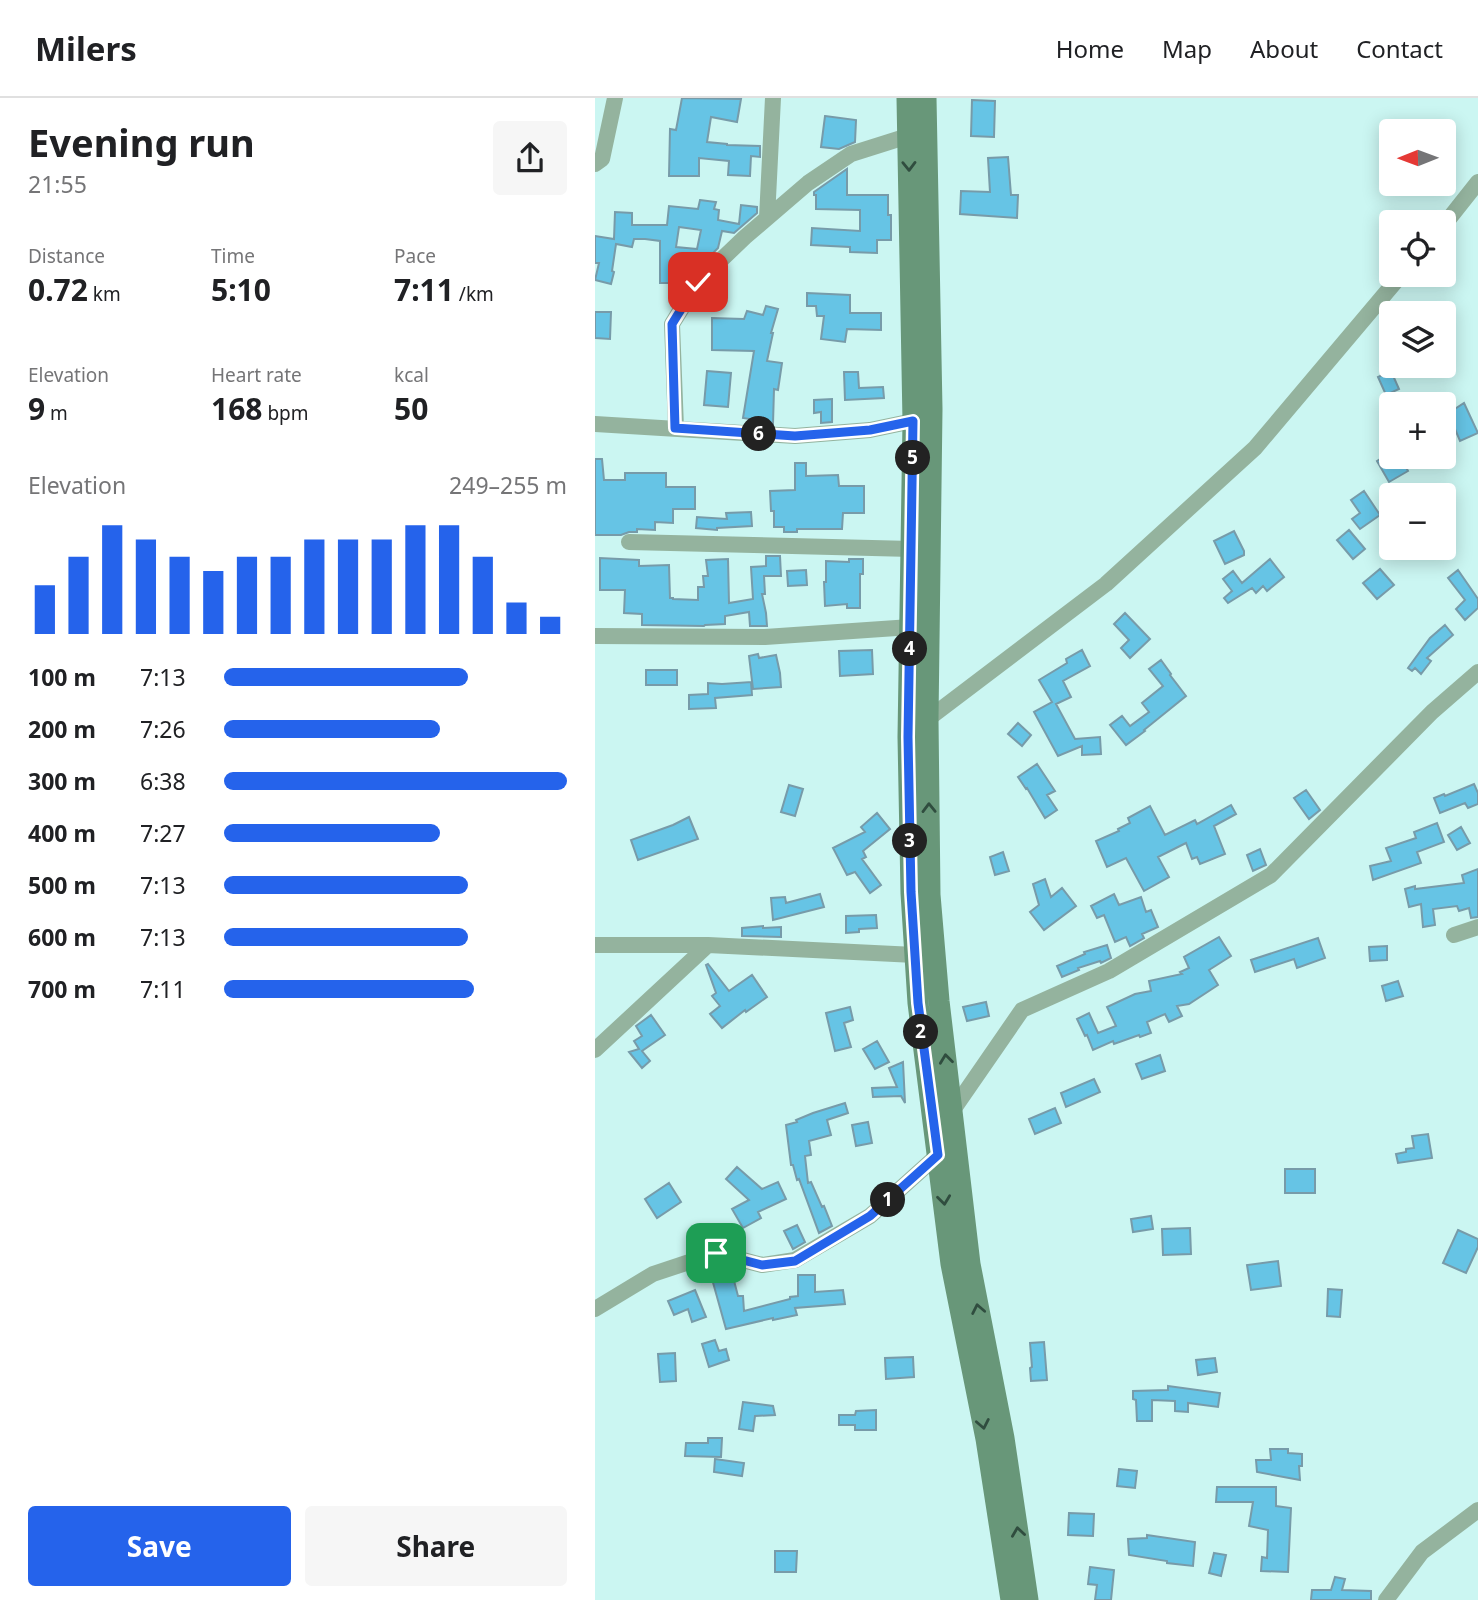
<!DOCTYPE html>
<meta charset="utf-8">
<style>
:root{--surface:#fff;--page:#f6f6f6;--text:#202124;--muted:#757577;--line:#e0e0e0;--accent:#2563eb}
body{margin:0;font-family:"Noto Sans",sans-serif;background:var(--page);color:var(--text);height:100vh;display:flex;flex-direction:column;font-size:26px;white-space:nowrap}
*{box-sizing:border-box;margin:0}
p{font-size:23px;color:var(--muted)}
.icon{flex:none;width:38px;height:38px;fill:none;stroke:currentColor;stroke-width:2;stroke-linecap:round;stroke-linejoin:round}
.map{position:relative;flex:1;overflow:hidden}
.panel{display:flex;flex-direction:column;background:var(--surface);width:595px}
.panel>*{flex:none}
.needle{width:46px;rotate:269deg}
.buttons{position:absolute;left:784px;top:21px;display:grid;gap:14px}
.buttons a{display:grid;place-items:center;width:77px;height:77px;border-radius:7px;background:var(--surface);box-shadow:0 4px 18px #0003;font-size:35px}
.pin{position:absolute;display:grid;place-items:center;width:60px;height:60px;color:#fff;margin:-30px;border-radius:14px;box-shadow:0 4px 10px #0006}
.km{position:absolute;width:35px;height:35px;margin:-18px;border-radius:50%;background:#222;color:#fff;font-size:19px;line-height:35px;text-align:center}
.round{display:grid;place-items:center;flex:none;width:74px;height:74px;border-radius:7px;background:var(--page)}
.head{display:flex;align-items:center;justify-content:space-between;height:119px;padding:0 28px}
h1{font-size:38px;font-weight:700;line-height:52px}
.stats{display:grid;grid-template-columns:repeat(3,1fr);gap:10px;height:119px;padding:7px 28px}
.stats div{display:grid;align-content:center}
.stats b{font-size:30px;font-weight:700}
.stats small{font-size:19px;font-weight:400}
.stats p{font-size:19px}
.chart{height:196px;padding:14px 28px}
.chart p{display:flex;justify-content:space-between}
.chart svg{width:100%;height:126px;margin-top:7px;stroke:var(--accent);stroke-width:6}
.cta{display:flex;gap:14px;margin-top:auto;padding:14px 28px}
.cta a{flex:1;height:80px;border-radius:7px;background:var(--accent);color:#fff;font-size:28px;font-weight:700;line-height:80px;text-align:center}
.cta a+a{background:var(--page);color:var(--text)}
ul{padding:0 28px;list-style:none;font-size:23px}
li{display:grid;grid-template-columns:112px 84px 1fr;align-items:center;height:52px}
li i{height:18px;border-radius:9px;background:var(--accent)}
header{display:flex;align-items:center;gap:42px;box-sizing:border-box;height:98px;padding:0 35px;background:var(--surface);border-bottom:2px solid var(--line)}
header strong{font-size:33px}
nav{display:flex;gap:38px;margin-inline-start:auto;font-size:24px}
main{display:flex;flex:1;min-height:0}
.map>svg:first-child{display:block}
.building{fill:#66c4e5;stroke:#779ba9;stroke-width:2;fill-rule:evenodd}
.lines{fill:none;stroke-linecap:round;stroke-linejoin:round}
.minor{stroke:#94b39e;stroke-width:16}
.secondary{stroke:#689779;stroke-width:21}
.oneway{stroke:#304d3f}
.route-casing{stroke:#fff;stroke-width:14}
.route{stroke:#2563eb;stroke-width:9}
</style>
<header>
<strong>Milers</strong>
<nav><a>Home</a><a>Map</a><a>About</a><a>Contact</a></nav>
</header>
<main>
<section class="panel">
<div class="head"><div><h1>Evening run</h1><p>21:55</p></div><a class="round"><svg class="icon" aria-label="share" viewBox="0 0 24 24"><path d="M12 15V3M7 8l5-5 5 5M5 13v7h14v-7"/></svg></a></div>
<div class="stats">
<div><p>Distance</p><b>0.72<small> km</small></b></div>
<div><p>Time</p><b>5:10</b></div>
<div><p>Pace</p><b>7:11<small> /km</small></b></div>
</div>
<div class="stats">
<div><p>Elevation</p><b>9<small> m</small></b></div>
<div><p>Heart rate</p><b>168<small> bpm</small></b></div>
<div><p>kcal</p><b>50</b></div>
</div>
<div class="chart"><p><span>Elevation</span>249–255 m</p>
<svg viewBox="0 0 160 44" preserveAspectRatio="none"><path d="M5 44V27M15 44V17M25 44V6M35 44V11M45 44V17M55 44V22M65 44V17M75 44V17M85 44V11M95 44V11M105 44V11M115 44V6M125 44V6M135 44V17M145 44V33M155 44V38"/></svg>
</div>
<ul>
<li><b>100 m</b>7:13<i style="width:71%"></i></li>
<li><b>200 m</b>7:26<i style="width:63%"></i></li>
<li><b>300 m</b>6:38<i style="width:100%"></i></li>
<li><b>400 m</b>7:27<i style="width:63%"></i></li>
<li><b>500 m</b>7:13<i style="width:71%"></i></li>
<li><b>600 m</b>7:13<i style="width:71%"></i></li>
<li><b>700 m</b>7:11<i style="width:73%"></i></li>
</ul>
<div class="cta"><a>Save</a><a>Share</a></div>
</section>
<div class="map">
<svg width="883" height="1502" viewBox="0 0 883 1502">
<rect width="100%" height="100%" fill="#cbf6f2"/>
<path class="building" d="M 87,0 L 146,1 L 142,24 L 116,19 L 112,44 L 132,46 L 132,47 L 165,48 L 165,59 L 156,58 L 155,78 L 133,77 L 134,63 L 104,60 L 104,78 L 74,78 L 75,31 L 81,32 Z
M 377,2 L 400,3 L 399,39 L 376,38 Z
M 230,18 L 261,22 L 260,44 L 244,51 L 226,49 Z
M 413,59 L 416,97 L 423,97 L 422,120 L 365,116 L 366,93 L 395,94 L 393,60 Z
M 252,71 L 252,97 L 293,97 L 293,117 L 296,117 L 296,142 L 282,142 L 282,155 L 255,154 L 255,149 L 216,147 L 217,130 L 265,133 L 265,112 L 221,111 L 221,97 L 219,97 L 219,94 Z
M 105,102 L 121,104 L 119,111 L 124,112 L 123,122 L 144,126 L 146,107 L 162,109 L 162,115 L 139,135 L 127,133 L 123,150 L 99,174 L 77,171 L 77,185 L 65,185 L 65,143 L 50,141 L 39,141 L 37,149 L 21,146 L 17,173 L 19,174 L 16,186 L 0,182 L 4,165 L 0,165 L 0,138 L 19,141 L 20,114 L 37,115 L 37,127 L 72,127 L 74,108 L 103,111 ZM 84,129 L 106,132 L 102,151 L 81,149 Z
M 212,195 L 255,197 L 255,215 L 286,215 L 286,232 L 252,231 L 250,244 L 226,241 L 229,218 L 222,218 L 221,208 L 212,208 Z
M 171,208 L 183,211 L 176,235 L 178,235 L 172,263 L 187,265 L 183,292 L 179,291 L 178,326 L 155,325 L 155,321 L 148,320 L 159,253 L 117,252 L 117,220 L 149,221 L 152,213 L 168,217 Z
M 0,214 L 16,214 L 15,241 L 0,240 Z
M 112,273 L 136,275 L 133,309 L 109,307 Z
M 796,273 L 804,291 L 791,297 L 783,279 Z
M 249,274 L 263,274 L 264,290 L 288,289 L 289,300 L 250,302 Z
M 237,301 L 237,324 L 226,325 L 226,314 L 219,315 L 219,302 Z
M 869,305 L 883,335 L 865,343 L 860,331 L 849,338 L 849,318 Z
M 796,354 L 796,359 L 805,359 L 813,373 L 794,384 L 782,363 Z
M 0,361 L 7,361 L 9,382 L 30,382 L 30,375 L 71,375 L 71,389 L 100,389 L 100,411 L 78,411 L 78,425 L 60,424 L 60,432 L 42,431 L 42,434 L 34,434 L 26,437 L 0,437 Z
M 200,365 L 211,365 L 211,378 L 243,377 L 244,388 L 269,388 L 269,415 L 248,415 L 247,431 L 202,431 L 202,434 L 189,434 L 189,429 L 179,429 L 179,413 L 176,413 L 175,393 L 200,392 Z
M 769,393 L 785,417 L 765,431 L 757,421 L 765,415 L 756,402 Z
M 156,414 L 157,428 L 122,430 L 122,432 L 101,430 L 102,419 L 132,421 L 131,415 Z
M 754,432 L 770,451 L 758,461 L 742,442 Z
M 639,433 L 649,453 L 649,457 L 630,466 L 619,443 Z
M 171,458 L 185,458 L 186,478 L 169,478 L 170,496 L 167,496 L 171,515 L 172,528 L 155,528 L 154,514 L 130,518 L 130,526 L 110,527 L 109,528 L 47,527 L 47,516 L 29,515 L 30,492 L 5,492 L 5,460 L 44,462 L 44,468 L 74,467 L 75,500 L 78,500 L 78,501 L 103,502 L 103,489 L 109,489 L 108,478 L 113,478 L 111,462 L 133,461 L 134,505 L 158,501 L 156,469 L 171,468 Z
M 254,461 L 268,461 L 268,476 L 265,476 L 265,510 L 252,510 L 252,506 L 230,508 L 229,484 L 231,484 L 231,463 L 254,464 Z
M 675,461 L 689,479 L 672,493 L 668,488 L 661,495 L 657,490 L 633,505 L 629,500 L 637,493 L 628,481 L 638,473 L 647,485 Z
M 785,471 L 799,487 L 782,501 L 768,485 Z
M 211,472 L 212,487 L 193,488 L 192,473 Z
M 863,472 L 883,501 L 883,510 L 870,522 L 861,511 L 870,502 L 853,480 Z
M 530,515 L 555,541 L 535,560 L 526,550 L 534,542 L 519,526 Z
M 850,527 L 858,537 L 832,560 L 836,563 L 826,576 L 820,570 L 817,573 L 813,570 L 835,540 Z
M 277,552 L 278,576 L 245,578 L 244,553 Z
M 487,552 L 495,568 L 468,583 L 476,599 L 461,606 L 480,641 L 505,639 L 506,656 L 487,657 L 487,648 L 463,658 L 439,614 L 457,604 L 444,582 L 472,565 L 471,561 Z
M 163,556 L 164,560 L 181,557 L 185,575 L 186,589 L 158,591 L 154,558 Z
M 566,562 L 576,576 L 575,577 L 591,598 L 549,632 L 550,633 L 531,647 L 515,627 L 527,618 L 535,628 L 554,614 L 547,605 L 568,588 L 554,571 Z
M 51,572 L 82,572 L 82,587 L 51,587 Z
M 156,584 L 157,597 L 120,600 L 121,610 L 94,611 L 94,597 L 113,596 L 113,585 L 127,586 Z
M 423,625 L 436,637 L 427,648 L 413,636 Z
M 442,666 L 460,693 L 452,697 L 462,712 L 450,720 L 432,690 L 431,691 L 423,679 Z
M 879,686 L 883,695 L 883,706 L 873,710 L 870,705 L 845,715 L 839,700 L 849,696 L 850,698 Z
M 194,687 L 208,691 L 200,718 L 186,714 Z
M 711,692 L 725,712 L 714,721 L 699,700 Z
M 636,707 L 641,716 L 619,728 L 630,756 L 605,766 L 602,759 L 597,761 L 591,745 L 563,759 L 574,779 L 549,793 L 531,760 L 512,769 L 501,743 L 524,733 L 523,731 L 535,725 L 533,720 L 555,708 L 570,737 L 600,722 L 602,726 Z
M 282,715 L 295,731 L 268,753 L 271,759 L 267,761 L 286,787 L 275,795 L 260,774 L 252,777 L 238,750 L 270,734 L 266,729 Z
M 94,719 L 103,741 L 43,762 L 36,742 L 78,727 Z
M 842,725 L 849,744 L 822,754 L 826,765 L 778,782 L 775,768 L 796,763 L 791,750 L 821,740 L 819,734 Z
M 866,729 L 875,745 L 862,752 L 853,737 Z
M 665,751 L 671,767 L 658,773 L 652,757 Z
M 408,754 L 414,773 L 400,777 L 395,759 Z
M 883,771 L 883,819 L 876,820 L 874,810 L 864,813 L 862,808 L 838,811 L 840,827 L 828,829 L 826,806 L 814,809 L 810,791 L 820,788 L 820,791 L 869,785 L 867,777 Z
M 450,781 L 456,799 L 467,790 L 481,808 L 449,832 L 435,814 L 444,807 L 438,786 Z
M 225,796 L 229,809 L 178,822 L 176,800 L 190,799 L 191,805 Z
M 519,796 L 524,807 L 546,799 L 551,814 L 556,812 L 563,829 L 547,836 L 549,840 L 535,848 L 531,839 L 520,844 L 509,817 L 502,820 L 496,808 Z
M 281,817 L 282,830 L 264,831 L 264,834 L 251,835 L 251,818 Z
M 168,828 L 168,830 L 186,829 L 186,839 L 147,838 L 147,830 Z
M 624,839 L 636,858 L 614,872 L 623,887 L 594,906 L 582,908 L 587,918 L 574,924 L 570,916 L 552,924 L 556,935 L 545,939 L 544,937 L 519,946 L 518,943 L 498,952 L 492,937 L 490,938 L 482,921 L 494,915 L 503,935 L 521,928 L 512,909 L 540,896 L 556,893 L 554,883 L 587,876 L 585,874 L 594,870 L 589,859 Z
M 723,840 L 730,860 L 702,870 L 699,861 L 660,874 L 656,862 Z
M 512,847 L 516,860 L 506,865 L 505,863 L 483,870 L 484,872 L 467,879 L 462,868 L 490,856 L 489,854 Z
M 792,848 L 792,862 L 775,863 L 774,849 Z
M 113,866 L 134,893 L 157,877 L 172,899 L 151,914 L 150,912 L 127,930 L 115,916 L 125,908 L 117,898 L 121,895 L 111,867 Z
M 803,883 L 808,898 L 791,903 L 787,888 Z
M 391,904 L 394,918 L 372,923 L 368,909 Z
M 255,909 L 258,922 L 249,925 L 256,949 L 240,953 L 231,915 Z
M 56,917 L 70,937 L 47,953 L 55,963 L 47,970 L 34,954 L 44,951 L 39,943 L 47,938 L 41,928 Z
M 282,943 L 294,964 L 280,971 L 268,951 Z
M 565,957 L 570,973 L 547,981 L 541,966 Z
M 308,964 L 310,1005 L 306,998 L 278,999 L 277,990 L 302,989 L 294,970 Z
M 499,981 L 505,994 L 471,1009 L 466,995 Z
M 250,1005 L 253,1015 L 232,1022 L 236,1037 L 214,1043 L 216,1057 L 210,1058 L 213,1085 L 216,1084 L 227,1109 L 229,1108 L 237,1128 L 224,1135 L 204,1081 L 202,1082 L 198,1067 L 196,1067 L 191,1027 L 202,1024 L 201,1022 L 218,1015 Z
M 460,1010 L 466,1025 L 440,1036 L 434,1021 Z
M 273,1024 L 277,1045 L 261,1048 L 257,1027 Z
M 833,1036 L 837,1060 L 803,1065 L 801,1056 L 811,1054 L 811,1051 L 819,1050 L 817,1038 Z
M 142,1069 L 167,1091 L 183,1084 L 191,1101 L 163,1114 L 166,1120 L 148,1130 L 137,1111 L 154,1102 L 131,1081 Z
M 690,1071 L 720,1071 L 720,1095 L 690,1095 Z
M 74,1085 L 86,1104 L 62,1120 L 50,1101 Z
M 556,1118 L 558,1131 L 538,1134 L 536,1121 Z
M 202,1127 L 210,1144 L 198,1151 L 189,1133 Z
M 595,1130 L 596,1156 L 568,1157 L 567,1131 Z
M 863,1132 L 883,1141 L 883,1149 L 871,1175 L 848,1165 Z
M 683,1163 L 686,1188 L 656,1192 L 652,1167 Z
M 137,1175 L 143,1198 L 148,1198 L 149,1213 L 195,1201 L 195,1199 L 203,1198 L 203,1177 L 220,1177 L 220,1194 L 248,1192 L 250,1206 L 200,1210 L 202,1217 L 178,1222 L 178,1220 L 131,1231 L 117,1181 Z
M 733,1191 L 747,1192 L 745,1219 L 732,1218 Z
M 100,1192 L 111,1219 L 97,1224 L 93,1211 L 79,1217 L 73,1203 Z
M 120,1242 L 124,1253 L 131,1251 L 134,1262 L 114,1269 L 107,1246 Z
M 449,1244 L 452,1282 L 436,1283 L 435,1270 L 437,1269 L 435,1245 Z
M 80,1255 L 81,1283 L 65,1284 L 63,1256 Z
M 318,1259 L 319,1279 L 291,1281 L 290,1260 Z
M 620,1260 L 622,1274 L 603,1277 L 601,1262 Z
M 573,1288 L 625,1295 L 623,1309 L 593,1305 L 593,1314 L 580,1313 L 580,1303 L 557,1302 L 557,1323 L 542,1323 L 541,1302 L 538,1301 L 538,1293 L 573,1292 Z
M 148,1304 L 178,1308 L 180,1317 L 160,1318 L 158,1333 L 144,1331 Z
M 281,1312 L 281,1332 L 260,1332 L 260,1327 L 244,1327 L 244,1317 L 260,1317 L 261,1313 Z
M 113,1340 L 127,1340 L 126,1359 L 90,1358 L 91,1345 L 113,1345 Z
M 675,1351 L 693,1351 L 693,1355 L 707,1356 L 707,1368 L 704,1368 L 705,1382 L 662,1374 L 661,1362 L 676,1362 Z
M 120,1361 L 149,1365 L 147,1378 L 119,1374 Z
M 524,1371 L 542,1373 L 540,1390 L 522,1388 Z
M 622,1389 L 681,1389 L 681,1408 L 696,1410 L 693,1474 L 666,1473 L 667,1459 L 672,1460 L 673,1432 L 654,1428 L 658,1404 L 621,1404 Z
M 474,1415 L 499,1416 L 498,1438 L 473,1437 Z
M 552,1437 L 600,1444 L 598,1468 L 572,1465 L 572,1463 L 534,1457 L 533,1441 L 552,1440 Z
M 180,1453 L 202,1453 L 201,1474 L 180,1474 Z
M 619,1455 L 631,1457 L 626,1478 L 614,1475 Z
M 495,1469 L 519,1472 L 516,1502 L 500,1502 L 502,1487 L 493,1486 Z
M 740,1479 L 750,1481 L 747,1492 L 776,1493 L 776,1502 L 716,1502 L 717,1492 L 736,1492 Z"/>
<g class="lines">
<path class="minor" d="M 0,66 L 7,61 L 20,0
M 172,120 L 178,0
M 849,127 L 883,84
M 0,326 L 200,338 L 275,332 L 318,323 L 327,317
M 81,330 L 77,226 L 103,184 L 150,139 L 213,85 L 256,56 L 313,38
M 34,444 L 317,451
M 0,538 L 170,539 L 316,529
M 333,621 L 511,486 L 660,350 L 806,177
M 859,837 L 883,829
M 0,847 L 113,847 L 320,857
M 0,952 L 113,847
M 358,1012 L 427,912 L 514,873 L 676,777 L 837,614 L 883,574
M 0,1211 L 58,1176 L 121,1155 L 167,1167 L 200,1162 L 275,1118 L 343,1057
M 791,1502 L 827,1454 L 883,1412"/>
<path class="secondary" d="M 312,0 L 318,323 L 313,639 L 316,795 L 323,905 L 356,1166 L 391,1341 L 416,1502
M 331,0 L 337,311 L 333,621 L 335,797 L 344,903 L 375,1166 L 409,1340 L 433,1502"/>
</g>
<defs><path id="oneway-chevron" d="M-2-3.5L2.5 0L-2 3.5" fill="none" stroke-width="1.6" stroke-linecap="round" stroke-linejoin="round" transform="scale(1.75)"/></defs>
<g class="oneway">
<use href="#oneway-chevron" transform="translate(314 68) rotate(89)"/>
<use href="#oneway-chevron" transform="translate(334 710) rotate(-91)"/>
<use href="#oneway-chevron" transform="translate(351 961) rotate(-97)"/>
<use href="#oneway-chevron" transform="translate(349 1102) rotate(83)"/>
<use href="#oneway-chevron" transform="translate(383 1211) rotate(-101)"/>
<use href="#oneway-chevron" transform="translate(388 1326) rotate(79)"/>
<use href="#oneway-chevron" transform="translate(423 1434) rotate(-98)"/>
</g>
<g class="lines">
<defs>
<path id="route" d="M 103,184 L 77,226 L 80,330 L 200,338 L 275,332 L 318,323 L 313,639 L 316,794 L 323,905 L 343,1057 L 275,1118 L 200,1163 L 167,1167 L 121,1155"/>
</defs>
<use href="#route" class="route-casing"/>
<use href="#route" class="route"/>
</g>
</svg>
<div class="buttons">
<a><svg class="needle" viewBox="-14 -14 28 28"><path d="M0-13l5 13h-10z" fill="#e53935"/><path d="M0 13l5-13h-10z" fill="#757577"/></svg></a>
<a><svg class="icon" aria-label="locate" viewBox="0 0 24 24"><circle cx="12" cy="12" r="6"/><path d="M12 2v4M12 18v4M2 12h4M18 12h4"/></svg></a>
<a><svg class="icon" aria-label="layers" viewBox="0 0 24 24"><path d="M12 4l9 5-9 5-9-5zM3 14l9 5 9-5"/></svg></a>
<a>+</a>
<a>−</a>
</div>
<div class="pin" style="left:121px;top:1155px;background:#1e9e55"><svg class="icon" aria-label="arrive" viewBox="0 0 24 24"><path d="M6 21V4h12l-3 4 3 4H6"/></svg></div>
<div class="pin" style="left:103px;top:184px;background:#d93025"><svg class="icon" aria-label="check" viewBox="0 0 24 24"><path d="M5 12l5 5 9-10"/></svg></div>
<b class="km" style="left:293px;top:1102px">1</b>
<b class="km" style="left:326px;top:934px">2</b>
<b class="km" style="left:315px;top:743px">3</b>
<b class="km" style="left:315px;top:551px">4</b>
<b class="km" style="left:318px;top:360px">5</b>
<b class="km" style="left:164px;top:336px">6</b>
</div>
</main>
